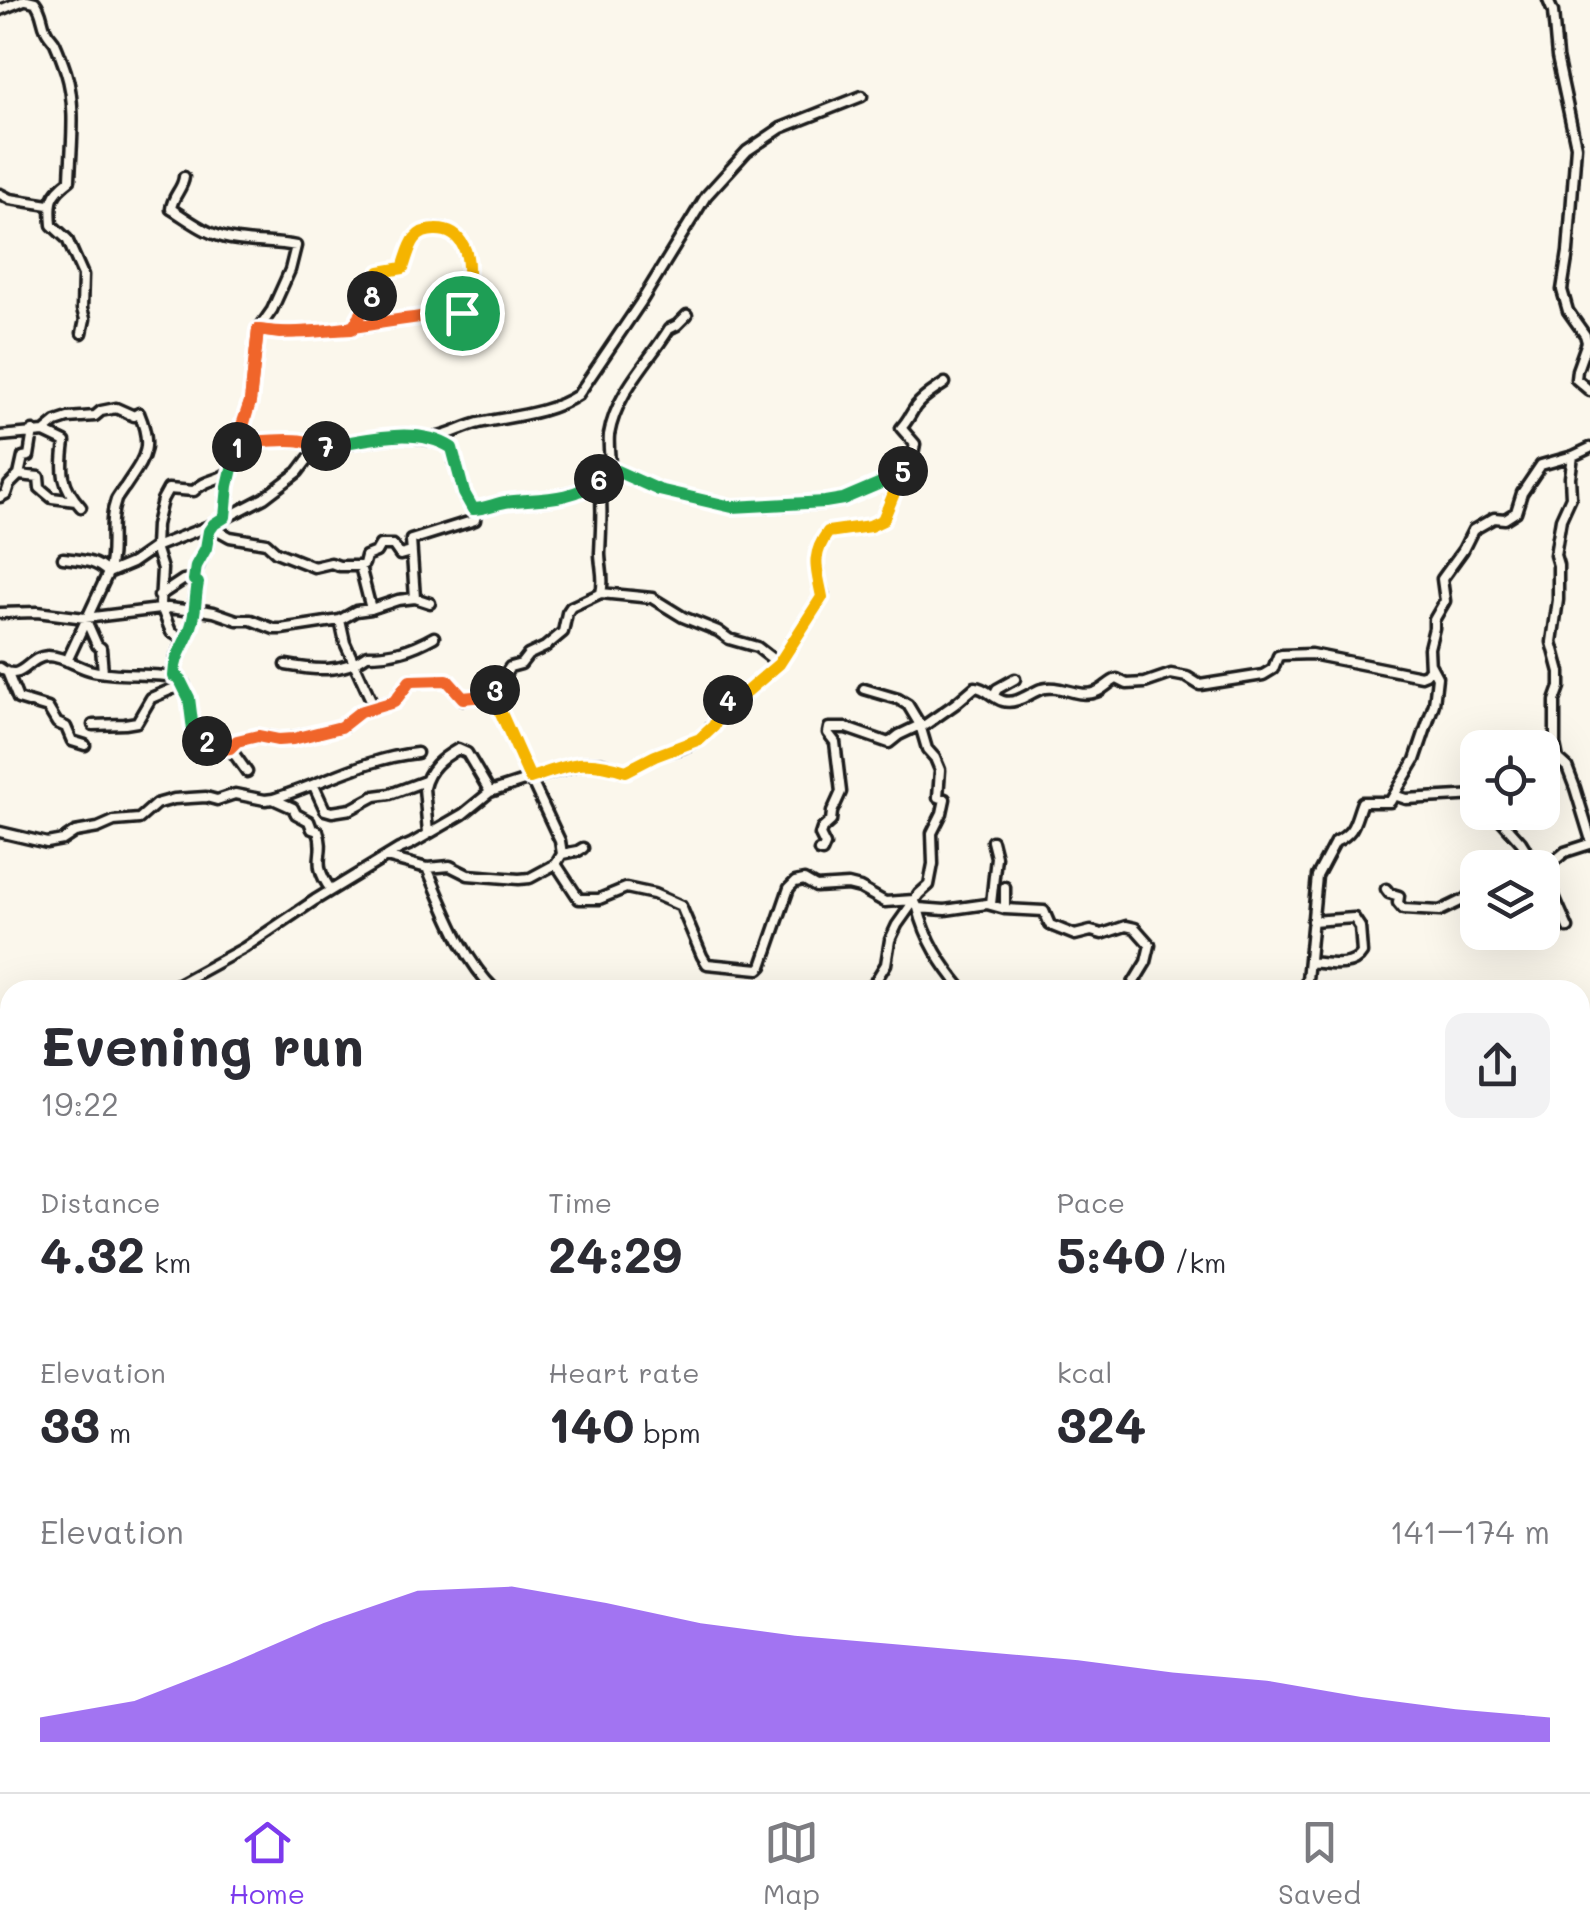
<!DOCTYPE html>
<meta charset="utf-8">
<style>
:root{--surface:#fff;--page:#f2f2f3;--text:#2b2b33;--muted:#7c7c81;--line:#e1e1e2;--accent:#7c3aed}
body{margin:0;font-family:Mali,sans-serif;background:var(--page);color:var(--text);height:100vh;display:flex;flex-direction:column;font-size:38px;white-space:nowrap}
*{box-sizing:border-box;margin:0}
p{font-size:32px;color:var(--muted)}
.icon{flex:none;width:55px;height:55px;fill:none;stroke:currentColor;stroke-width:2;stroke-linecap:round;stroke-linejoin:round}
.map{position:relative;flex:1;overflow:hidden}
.drawer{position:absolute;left:0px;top:980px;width:1590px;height:812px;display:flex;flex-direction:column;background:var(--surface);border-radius:30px 30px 0 0;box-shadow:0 10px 40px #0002}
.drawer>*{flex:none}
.tools{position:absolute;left:1460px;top:730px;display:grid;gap:20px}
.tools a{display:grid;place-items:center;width:100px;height:100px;border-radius:20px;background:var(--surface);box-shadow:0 10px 40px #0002;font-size:50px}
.pin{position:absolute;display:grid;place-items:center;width:85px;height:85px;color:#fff;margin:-42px;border:5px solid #fff;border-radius:50%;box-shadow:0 2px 10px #0007}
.km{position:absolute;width:50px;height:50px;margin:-25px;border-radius:50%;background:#222;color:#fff;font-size:28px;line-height:50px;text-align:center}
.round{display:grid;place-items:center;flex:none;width:105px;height:105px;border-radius:20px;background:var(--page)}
.head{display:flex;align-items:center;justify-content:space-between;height:170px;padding:0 40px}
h1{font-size:55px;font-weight:700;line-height:75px}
.figures{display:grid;grid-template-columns:repeat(3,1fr);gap:15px;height:170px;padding:10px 40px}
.figures div{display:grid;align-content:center}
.figures b{font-size:50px;font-weight:700}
.figures small{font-size:28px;font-weight:400}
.figures p{font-size:28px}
.chart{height:280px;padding:20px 40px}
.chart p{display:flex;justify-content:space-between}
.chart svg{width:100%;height:180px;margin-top:10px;fill:var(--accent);opacity:.7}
.tab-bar{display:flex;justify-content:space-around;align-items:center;height:140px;border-top:2px solid var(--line);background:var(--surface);font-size:28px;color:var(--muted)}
.tab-bar a{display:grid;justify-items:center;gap:5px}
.tab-bar .current{color:var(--accent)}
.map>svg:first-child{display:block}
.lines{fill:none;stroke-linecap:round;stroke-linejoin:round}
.stream{stroke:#588492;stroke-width:2.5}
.minor-casing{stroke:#1c1c1c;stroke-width:15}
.minor{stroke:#fbf7ec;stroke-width:8}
.split-1-casing{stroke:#fff;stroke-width:20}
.split-2-casing{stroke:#fff;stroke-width:20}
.split-3-casing{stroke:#fff;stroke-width:20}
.split-4-casing{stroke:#fff;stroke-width:20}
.split-5-casing{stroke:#fff;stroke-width:20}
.split-6-casing{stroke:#fff;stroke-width:20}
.split-7-casing{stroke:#fff;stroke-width:20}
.split-8-casing{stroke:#fff;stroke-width:20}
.split-9-casing{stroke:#fff;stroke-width:20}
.split-1{stroke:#f0652b;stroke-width:12}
.split-2{stroke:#22a559;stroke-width:12}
.split-3{stroke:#f0652b;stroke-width:12}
.split-4{stroke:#f5b400;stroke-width:12}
.split-5{stroke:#f5b400;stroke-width:12}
.split-6{stroke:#22a559;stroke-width:12}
.split-7{stroke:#22a559;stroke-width:12}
.split-8{stroke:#f0652b;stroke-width:12}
.split-9{stroke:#f5b400;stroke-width:12}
</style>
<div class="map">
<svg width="1590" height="1792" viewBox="0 0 1590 1792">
<rect width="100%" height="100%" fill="#fbf7ec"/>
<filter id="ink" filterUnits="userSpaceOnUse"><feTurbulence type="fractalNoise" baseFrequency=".01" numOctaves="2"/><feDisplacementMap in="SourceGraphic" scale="20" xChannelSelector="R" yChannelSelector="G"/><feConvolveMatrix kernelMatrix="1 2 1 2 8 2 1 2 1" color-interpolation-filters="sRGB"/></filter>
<g filter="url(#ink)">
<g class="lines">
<path class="stream" d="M 0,1258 L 10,1257"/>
<defs>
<path id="minor" d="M 27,0 L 35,2 C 43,12 41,20 46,30 C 48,35 53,39 55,43 C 59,52 63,63 66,72 C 77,107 71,145 70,180 C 50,195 50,202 52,225 L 67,239 L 83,275 L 82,309 L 85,319 L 82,333
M 1548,0 L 1553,12 L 1557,57 L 1576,146 L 1568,252 L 1562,290 L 1568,311 L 1585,335 L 1587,342 L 1577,370 L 1576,379 L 1590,391
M 0,10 L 24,0
M 184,177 C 183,189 172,196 171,209 C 183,216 201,230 214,234 C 238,244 270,241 296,246 L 290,270 L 272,310 L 258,330 L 250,403 L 242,425 L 228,486 L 225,517
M 0,194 L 10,199 L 49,205
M 352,329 L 367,307 L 378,275 L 380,272 L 403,268 C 410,249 411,231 435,230 C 465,229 470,257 467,282 C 466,293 460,301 462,313 L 471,317 L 487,319
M 258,330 C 317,339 373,322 431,316 C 442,315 451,318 462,313
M 242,427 L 246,437 L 252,441 C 274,442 298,435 317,447
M 44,432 L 65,442 C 61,471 61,485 81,507
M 0,436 L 44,432 L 56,422 L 68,418 L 95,416 L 101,411 L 116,408 L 134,416 L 139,413 C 154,449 144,458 125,487 C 123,489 117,498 116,500 C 107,524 116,550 108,573 C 96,560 80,560 63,558
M 434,438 C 451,435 463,427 479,423 C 513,416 549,414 578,395 L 641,302 L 706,196 L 747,151 L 781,128 L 862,96
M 1573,456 L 1570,477 L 1571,497 L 1561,519 L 1555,555 L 1558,565 L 1558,600 L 1552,642 L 1560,672 L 1560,687 L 1555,701 L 1555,744 L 1558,759 L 1567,767 L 1575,788 L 1590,837
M 610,468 L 659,490 L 732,507 L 825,503 L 843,499 L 883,482 L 903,469 L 912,459 L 915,444 L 901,428 C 908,421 911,413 916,406 C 924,396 935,390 945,383
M 19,475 L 39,477 L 40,488 L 52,498 L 76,501
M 0,497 L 6,494 L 9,485 L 19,475 L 23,457 L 29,456 L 33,431
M 601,593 L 652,598 L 683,617 L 718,631 L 729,639 L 757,647 L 779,664
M 159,596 L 183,580 L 194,579 C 196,567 202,559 206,548 C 209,539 209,532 214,524 L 221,532 L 230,537 L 266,543 L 276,552 L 314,567 L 331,563 L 339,566 L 360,566
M 415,598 L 411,540 L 475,520 L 476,509
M 194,609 L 214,612 L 237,620 L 251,620 L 274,629 L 281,629 L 340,620 L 356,611 L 371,609 L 398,600 L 415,598 L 430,603
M 371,609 L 360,566 L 364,564 L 366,556 L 376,552 L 380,545 L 393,545 L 400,555 L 411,552
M 0,613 L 37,612 L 85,618 L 168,608 L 194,611
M 85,618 L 97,645 L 101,648 L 103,672
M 340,620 L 345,643 L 371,700 L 371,707 L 367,710
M 185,640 L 171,632 L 160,604 L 162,569 L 155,547 L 156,525 L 162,500 L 168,489 L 194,491 C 206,478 219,482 232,470
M 67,661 L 108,573 L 132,563 L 155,547 L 214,524 L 264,498 L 298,472 L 317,447 L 403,435 L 444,443 L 451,448 L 464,493 L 473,509 L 481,509 L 502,502 L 549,499 L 589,488 L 610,468 C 610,457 608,445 609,435 C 616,393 648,363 669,329 L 677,325 L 687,315
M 286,665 C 314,670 342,674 367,655 C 392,655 411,650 434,637
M 0,668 C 23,684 26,657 48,656 C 64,656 78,668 93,671 C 121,677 151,672 179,678 L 189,698 L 193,730 L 212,744 L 218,743 L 223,749 L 230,748 L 247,772
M 8,674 L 18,699 L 48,708 L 57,723 L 66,727 L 72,741 L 85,745
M 174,676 L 176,657 L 191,628 L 198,583 L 194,579
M 864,689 L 898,699 L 908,705 L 920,725 L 925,725 L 955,704 L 975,687 C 987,688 992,698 1003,701 C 1016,705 1030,693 1041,689 C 1059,683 1078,699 1096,692 C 1104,689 1109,682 1117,679 L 1127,684 L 1145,683 L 1171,674 L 1187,677 L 1200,685 L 1263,675 L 1273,669 L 1278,656 L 1282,655 L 1311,654 L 1421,676 L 1426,674 L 1430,669 L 1429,648 L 1434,628 L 1434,620 L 1445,601 L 1442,579 L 1463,550 L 1473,530 L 1494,518 L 1505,519 L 1516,512 L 1522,493 L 1541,465 L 1573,456 L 1590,448
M 495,690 L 501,713 L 514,743 L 560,841 L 562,854 L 556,864
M 994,695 L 997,689 L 1015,679
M 93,725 L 125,724 L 137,722 L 151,698 L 184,684
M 230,748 L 237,741 L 258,736 L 284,740 L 341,727 L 360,712 L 394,701 L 410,681 L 447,680 L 463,699 L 484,696 L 495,690 L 510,667 L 521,664 L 528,655 L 545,647 L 563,632 L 567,613 L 571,607 L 601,593 C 605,579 600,566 600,553 C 601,529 603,503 599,479
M 314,786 L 325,810 L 332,812 L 351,809 L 375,796 L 390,794 L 425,781
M 1394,795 L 1406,799 L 1478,795
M 273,799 C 322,784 366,758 417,753
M 1494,812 L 1521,842 L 1537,868
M 0,832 L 47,843 L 63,840 L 75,832 L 98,828 L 114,821 L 139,819 L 156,804 L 174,799 L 206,797 L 217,800 L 235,794 L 265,800 L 273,799 L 293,808 L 296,814 L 309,821 L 312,829 L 318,831 C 327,856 309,860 331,890
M 428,833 L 424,788 C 428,769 442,758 458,749 L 467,753 L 490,792
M 819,851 L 822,852 L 825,845 L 820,835 L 822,829 L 831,821 L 832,812 L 841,792 L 835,742 L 828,733 L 829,728 L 846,728 L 889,743 L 899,735 L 920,725 L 927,749 L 935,758 L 940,770 L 938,797 L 945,799 L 942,813 L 932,833 L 933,864 L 929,885 L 919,894 L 897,925 L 890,940 L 886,964 L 870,990
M 562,854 L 578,851 L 583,848
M 386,857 L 427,868 L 450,866 L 468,875 L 519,879 L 530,878 L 556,864 L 579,899 L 599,899 L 626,888 L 654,894 L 681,906 L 702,956 L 707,964 L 759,969 L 762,966 L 789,888 L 795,882 L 804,880 L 816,887 L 848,885 L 860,888 L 885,902 L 914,900 L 918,908 L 945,910 L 987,904 L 1005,909 L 1044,911 L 1050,925 L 1075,935 L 1091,931 L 1102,934 L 1126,926 L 1135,928 L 1150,945 L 1146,962 L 1129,990
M 427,868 C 445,909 462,958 495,990
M 1542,871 L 1565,852 L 1590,844
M 1542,874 L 1547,880 L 1568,928
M 1386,889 L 1389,893 L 1399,896 L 1398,903 L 1403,909 L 1440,911 L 1467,898 L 1478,898
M 991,904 L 996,857 L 992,841
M 918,908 C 926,940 942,965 963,990
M 1005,909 L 1005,887
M 1309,962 C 1327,963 1352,970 1362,953 L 1360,927 L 1354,918 L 1312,921
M 167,990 L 244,948 L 315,900 L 399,849 L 411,844 L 463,814 L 490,792 L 530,779 L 584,763 L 602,763 L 625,771 C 636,767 645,761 655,756 C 664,751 676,751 686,746 C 710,736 721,715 732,693 L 744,694 L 779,664 L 823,594 C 815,571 812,553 828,532 L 870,526 L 883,520 L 903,469
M 1306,990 L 1317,876 L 1335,842 C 1356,832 1354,822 1362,802 L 1390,802 L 1415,760 L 1434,704 L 1437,677 L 1430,664
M 0,1043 L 10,1038
M 0,1202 L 10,1202
M 0,1381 L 10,1383
M 0,1564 L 10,1575
M 0,1604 L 4,1587 L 10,1580
M 0,1752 L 10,1756
M 72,1782 L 100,1792
M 1140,1782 L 1142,1792
M 1331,1782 L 1352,1792
M 1496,1782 L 1497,1792
M 274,1792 L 278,1789 L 285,1792
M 839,1792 L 842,1782
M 952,1792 L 957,1788 L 969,1792
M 982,1792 L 987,1782
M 1443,1792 L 1449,1782"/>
</defs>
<use href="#minor" class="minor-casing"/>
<use href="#minor" class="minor"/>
</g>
</g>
<g class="lines" filter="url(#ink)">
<defs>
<path id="split-1" d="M 237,447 L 250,402 L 258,330 C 318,339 372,321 431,316 C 442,315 451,318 462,313"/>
<path id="split-2" d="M 207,741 L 193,730 L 189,698 L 179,678 L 174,676 C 174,656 185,645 191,627 C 196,613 195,597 198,583 L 194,580 L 196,566 L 206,548 L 209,531 L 214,524 L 225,517 L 228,486 L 237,447"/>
<path id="split-3" d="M 207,741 L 212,744 L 218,743 L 223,749 L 230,748 L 237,741 L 258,736 L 278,740 L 293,739 L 341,727 L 360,712 L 394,702 L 410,681 L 447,680 L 463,698 L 484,696 L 495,690"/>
<path id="split-4" d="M 495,690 L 501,713 L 530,778 C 571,765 583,757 626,771 L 655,756 L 700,739 L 714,726 L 720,711 L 728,700"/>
<path id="split-5" d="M 728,700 L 732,693 L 744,694 L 779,664 L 822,597 C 817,570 810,557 828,532 L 870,526 L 883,520 L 903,471"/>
<path id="split-6" d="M 599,479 L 610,468 L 659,490 L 732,507 L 825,502 L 843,499 L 883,482 L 904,469 L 903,471"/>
<path id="split-7" d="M 326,446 C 366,441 415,424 452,448 L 464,493 L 473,509 C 484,509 494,504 505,502 C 536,498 573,502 599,479"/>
<path id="split-8" d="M 326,446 C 315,448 313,443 302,441 C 286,438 269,442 252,441 L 246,437 L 242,425 L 250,402 L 258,330 L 280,333 L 352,329 L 372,296"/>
<path id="split-9" d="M 372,296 L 380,272 L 403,268 C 410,249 411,230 435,230 C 464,229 471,257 467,282 C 466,293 460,301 462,313"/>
</defs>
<use href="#split-1" class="split-1-casing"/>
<use href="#split-2" class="split-2-casing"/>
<use href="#split-3" class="split-3-casing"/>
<use href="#split-4" class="split-4-casing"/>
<use href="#split-5" class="split-5-casing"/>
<use href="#split-6" class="split-6-casing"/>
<use href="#split-7" class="split-7-casing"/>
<use href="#split-8" class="split-8-casing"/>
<use href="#split-9" class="split-9-casing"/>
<use href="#split-1" class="split-1"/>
<use href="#split-2" class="split-2"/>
<use href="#split-3" class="split-3"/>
<use href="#split-4" class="split-4"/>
<use href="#split-5" class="split-5"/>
<use href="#split-6" class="split-6"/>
<use href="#split-7" class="split-7"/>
<use href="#split-8" class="split-8"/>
<use href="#split-9" class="split-9"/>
</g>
</svg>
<div class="tools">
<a><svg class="icon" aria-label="locate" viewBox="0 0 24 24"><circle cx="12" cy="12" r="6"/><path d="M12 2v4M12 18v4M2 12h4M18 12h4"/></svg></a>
<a><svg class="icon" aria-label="layers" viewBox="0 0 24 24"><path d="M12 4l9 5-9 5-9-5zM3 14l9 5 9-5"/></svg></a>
</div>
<div class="pin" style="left:462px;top:313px;background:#1e9e55"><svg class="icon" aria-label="arrive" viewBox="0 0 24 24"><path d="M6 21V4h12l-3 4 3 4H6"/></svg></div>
<b class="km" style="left:237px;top:447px">1</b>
<b class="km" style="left:207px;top:741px">2</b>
<b class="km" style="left:495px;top:690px">3</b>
<b class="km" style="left:728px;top:700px">4</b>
<b class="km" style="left:903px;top:471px">5</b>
<b class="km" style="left:599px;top:479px">6</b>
<b class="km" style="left:326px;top:446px">7</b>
<b class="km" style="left:372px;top:296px">8</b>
<section class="drawer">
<div class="head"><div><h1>Evening run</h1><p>19:22</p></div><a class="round"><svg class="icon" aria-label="share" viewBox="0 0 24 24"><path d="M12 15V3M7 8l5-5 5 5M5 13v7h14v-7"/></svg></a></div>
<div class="figures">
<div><p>Distance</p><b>4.32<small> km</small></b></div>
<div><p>Time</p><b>24:29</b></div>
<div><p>Pace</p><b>5:40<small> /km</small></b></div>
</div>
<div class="figures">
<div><p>Elevation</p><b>33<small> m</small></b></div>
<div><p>Heart rate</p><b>140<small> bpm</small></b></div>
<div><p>kcal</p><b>324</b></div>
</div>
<div class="chart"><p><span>Elevation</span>141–174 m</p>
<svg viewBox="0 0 160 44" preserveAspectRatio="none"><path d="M0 44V38L10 34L20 25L30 15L40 7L50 6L60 10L70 15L80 18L90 20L100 22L110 24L120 27L130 29L140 33L150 36L160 38V44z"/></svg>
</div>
</section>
</div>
<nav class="tab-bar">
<a class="current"><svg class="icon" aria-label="home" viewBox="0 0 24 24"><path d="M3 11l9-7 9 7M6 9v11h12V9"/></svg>Home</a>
<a><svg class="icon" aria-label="map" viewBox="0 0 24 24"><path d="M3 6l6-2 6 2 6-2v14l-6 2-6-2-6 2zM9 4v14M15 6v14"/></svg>Map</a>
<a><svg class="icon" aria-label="saved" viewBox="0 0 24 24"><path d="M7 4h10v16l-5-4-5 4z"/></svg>Saved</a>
</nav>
